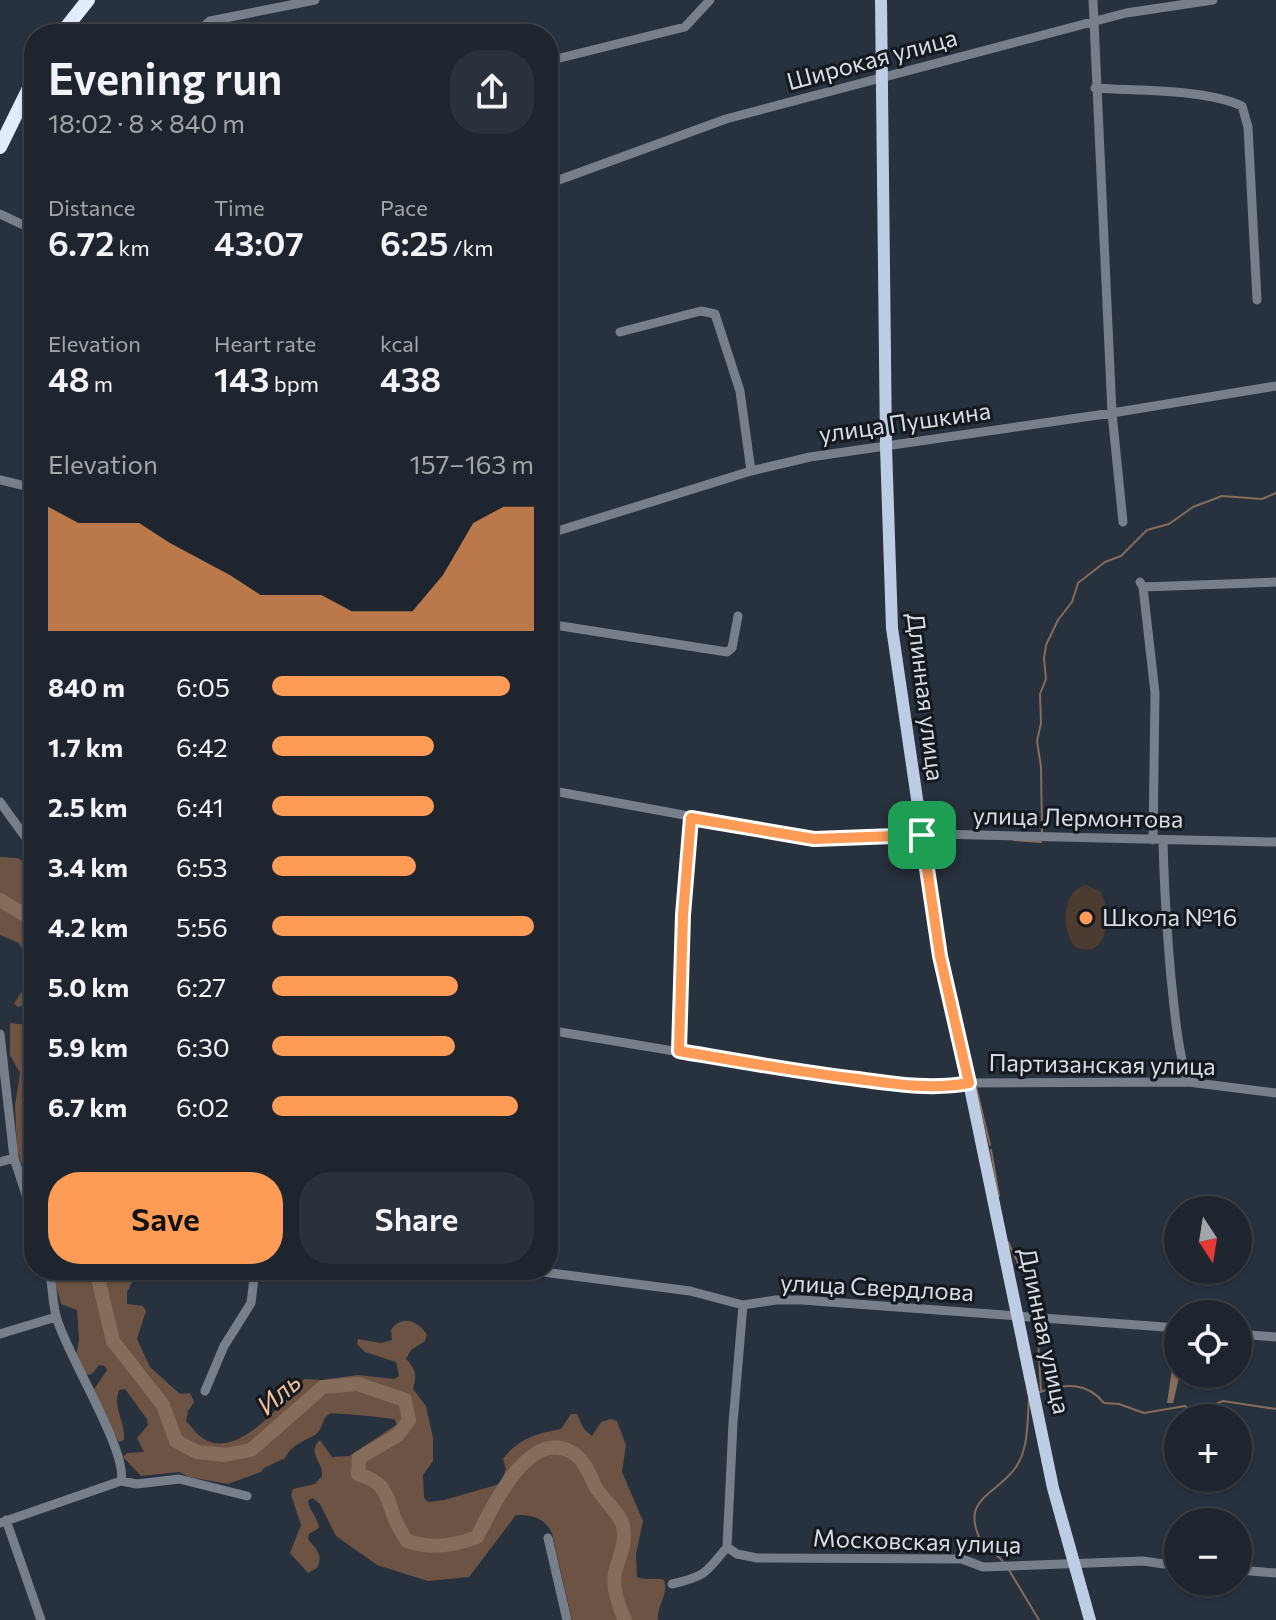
<!DOCTYPE html>
<meta charset="utf-8">
<style>
:root{--surface:#1e252e;--page:#2b313a;--text:#f1f3f6;--muted:#a1a5aa;--line:#3c424a;--accent:#fe9c57}
body{margin:0;font-family:Commissioner,sans-serif;background:var(--page);color:var(--text);height:100vh;display:flex;flex-direction:column;font-size:30px;white-space:nowrap}
*{box-sizing:border-box;margin:0}
p{font-size:26px;color:var(--muted)}
.icon{flex:none;width:44px;height:44px;fill:none;stroke:currentColor;stroke-width:2;stroke-linecap:round;stroke-linejoin:round}
.map{position:relative;flex:1;overflow:hidden}
.drawer{position:absolute;left:24px;top:24px;width:534px;height:1256px;display:flex;flex-direction:column;background:var(--surface);border-radius:32px;box-shadow:0 2px 6px #0004,0 0 0 2px var(--line)}
.drawer>*{flex:none}
.needle{width:52px;rotate:168deg}
.fabs{position:absolute;left:1164px;top:1196px;display:grid;gap:16px}
.fabs a{display:grid;place-items:center;width:88px;height:88px;border-radius:50%;background:var(--surface);box-shadow:0 2px 6px #0004,0 0 0 2px var(--line);font-size:40px}
.pin{position:absolute;display:grid;place-items:center;width:68px;height:68px;color:#fff;margin:-34px;border-radius:16px;box-shadow:0 4px 12px #0006}
.round{display:grid;place-items:center;flex:none;width:84px;height:84px;border-radius:32px;background:var(--page)}
.head{display:flex;align-items:center;justify-content:space-between;height:136px;padding:0 24px}
h1{font-size:44px;font-weight:600;line-height:60px}
.stats{display:grid;grid-template-columns:repeat(3,1fr);gap:12px;height:136px;padding:8px 24px}
.stats div{display:grid;align-content:center}
.stats b{font-size:34px;font-weight:600}
.stats small{font-size:22px;font-weight:400}
.stats p{font-size:22px}
.chart{height:224px;padding:16px 24px}
.chart p{display:flex;justify-content:space-between}
.chart svg{width:100%;height:144px;margin-top:8px;fill:var(--accent);opacity:.7}
.button{display:flex;gap:16px;margin-top:auto;padding:16px 24px}
.button a{flex:1;height:92px;border-radius:32px;background:var(--accent);color:#111;font-size:32px;font-weight:600;line-height:92px;text-align:center}
.button a+a{background:var(--page);color:var(--text)}
ul{padding:0 24px;list-style:none;font-size:26px}
li{display:grid;grid-template-columns:128px 96px 1fr;align-items:center;height:60px}
li i{height:20px;border-radius:10px;background:var(--accent)}
.map>svg:first-child{display:block}
.green{fill:#4c3b31}
.forest{fill:#6c5343}
.water{fill:#866c5b}
.lines{fill:none;stroke-linecap:round;stroke-linejoin:round}
.stream{stroke:#866c5b;stroke-width:2}
.river{stroke:#866c5b;stroke-width:14}
.minor{stroke:#777f8a;stroke-width:9}
.major{stroke:#becde4;stroke-width:12}
.highway{stroke:#e1ecfd;stroke-width:14}
.route-casing{stroke:#fff;stroke-width:16}
.route{stroke:#fe9c57;stroke-width:10}
.poi-dot{fill:#fe9c57;stroke:#14181f;stroke-width:3}
.labels{text-anchor:middle;stroke-width:6;stroke-linejoin:round;paint-order:stroke}
.street-label{font-size:24px;fill:#d6dce5;stroke:#14181f}
.poi-label{font-size:24px;fill:#d6dce5;stroke:#14181f;text-anchor:start}
.water-label{font-size:26px;font-style:italic;fill:#f0bd9d;stroke:#14181f}
</style>
<div class="map">
<svg width="1276" height="1620" viewBox="0 0 1276 1620">
<rect width="100%" height="100%" fill="#28313e"/>
<path class="green" d="M 1086,885 L 1100,891 C 1112,910 1110,962 1075,947 C 1061,931 1061,890 1086,885 Z"/>
<path class="forest" d="M 0,857 L 18,858 L 34,869 L 34,1206 L 17,1149 L 15,1106 L 20,1073 L 10,1055 L 10,1023 L 28,1025 L 32,1021 L 33,1006 L 28,1004 L 18,1007 L 14,1004 L 27,983 L 31,967 L 19,943 L 0,935 Z
M 52,1270 L 156,1270 L 135,1277 L 127,1292 L 127,1304 L 143,1306 L 146,1311 L 137,1339 L 150,1367 L 180,1394 L 190,1393 L 194,1402 L 188,1411 L 186,1421 C 192,1427 197,1435 204,1439 C 234,1457 270,1416 288,1397 C 294,1390 297,1383 305,1379 L 322,1380 L 358,1375 L 394,1379 L 399,1376 L 396,1362 L 365,1352 L 357,1344 L 358,1339 L 381,1343 L 392,1340 L 391,1330 C 401,1314 419,1321 427,1335 L 425,1341 L 411,1350 L 406,1359 C 416,1369 417,1375 413,1389 L 426,1406 L 433,1438 L 433,1461 L 423,1475 L 424,1498 L 428,1502 L 444,1500 L 500,1484 L 506,1469 L 503,1459 C 517,1439 538,1433 561,1429 L 571,1414 L 577,1414 L 584,1429 L 592,1436 L 601,1422 L 611,1419 L 617,1421 L 626,1445 L 622,1472 L 643,1521 L 636,1554 L 637,1577 C 646,1581 655,1577 664,1580 C 669,1595 657,1604 658,1620 L 572,1620 L 552,1533 C 544,1517 532,1515 516,1515 L 469,1577 L 428,1581 L 377,1565 L 336,1536 L 320,1504 L 313,1498 L 308,1500 C 309,1511 318,1517 319,1528 L 309,1534 L 308,1539 C 316,1549 324,1555 317,1568 L 308,1573 L 290,1553 L 301,1525 L 291,1495 L 293,1489 L 315,1484 L 322,1476 C 323,1460 306,1454 320,1440 L 332,1457 L 349,1456 L 393,1427 L 397,1424 L 394,1419 C 386,1418 333,1412 329,1414 C 321,1419 323,1430 315,1435 C 304,1441 291,1445 285,1458 L 264,1468 L 261,1472 L 228,1484 L 189,1477 L 179,1472 L 141,1476 L 123,1457 L 127,1453 L 144,1452 L 137,1438 L 148,1425 L 147,1419 L 125,1389 L 119,1390 C 112,1408 126,1422 124,1440 L 119,1442 L 91,1394 L 107,1370 L 105,1366 L 99,1365 L 92,1374 L 87,1375 L 76,1356 L 79,1340 L 77,1310 L 61,1304 Z"/>
<path class="water" d="M 1174,1343 L 1178,1356 L 1178,1374 L 1180,1374 L 1173,1403 L 1167,1403 L 1172,1369 L 1168,1349 L 1169,1344 Z"/>
<g class="lines">
<path class="stream" d="M 1042,832 L 1041,767 L 1037,741 L 1041,723 L 1040,694 L 1046,679 L 1044,659 L 1046,645 L 1058,620 L 1072,602 L 1078,583 L 1105,562 L 1121,556 L 1147,530 L 1169,524 L 1193,507 L 1222,496 L 1262,499 L 1276,493
M 1014,840 L 1041,842
M 976,1087 L 990,1145
M 991,1150 L 999,1196
M 1008,1242 L 1032,1292
M 1037,1322 L 1041,1392
M 1040,1392 C 1065,1383 1087,1382 1104,1403 L 1119,1404 L 1144,1413 L 1185,1406 L 1194,1413 L 1223,1401 L 1276,1409
M 1003,1562 C 997,1553 987,1551 981,1541 C 959,1498 997,1495 1016,1467 C 1029,1448 1027,1421 1029,1400
M 1009,1570 L 1039,1620"/>
<path class="river" d="M 0,900 L 27,916 L 34,928
M 96,1270 L 113,1341 L 163,1405 L 176,1441 L 197,1452 L 225,1455 L 251,1450 L 323,1387 L 358,1384 L 405,1400 L 409,1420 L 398,1435 L 359,1458 L 358,1474 C 386,1483 385,1492 394,1517 C 397,1525 402,1533 407,1541 C 431,1549 453,1546 477,1537 C 492,1507 532,1421 576,1455 C 585,1462 590,1475 595,1486 C 602,1499 619,1511 623,1526 C 627,1544 619,1555 615,1573 C 612,1587 619,1607 625,1620"/>
<path class="minor" d="M 1093,0 L 1112,413 L 1123,522
M 195,34 L 210,21 L 315,0
M 548,61 L 685,27 L 710,0
M 1095,88 C 1137,91 1206,89 1242,106 L 1248,127 L 1257,300
M 548,184 L 726,119 L 1126,13 L 1213,0
M 0,214 L 34,230
M 620,332 L 701,311 L 715,314 L 740,391 L 751,471
M 0,480 L 34,488
M 548,534 L 751,471 L 810,457 L 1112,413 L 1276,386
M 1140,582 L 1143,587 L 1155,693 L 1153,840
M 1143,587 L 1276,582
M 548,624 L 727,652 L 732,648 L 738,616
M 548,790 L 814,839 L 936,834 L 1276,842
M 0,802 L 34,849
M 1163,840 C 1164,886 1167,932 1171,978 C 1175,1013 1177,1048 1188,1082
M 548,1030 L 800,1072 L 929,1087 L 946,1087 L 969,1083 L 1188,1082 L 1276,1093
M 0,1034 L 14,1158 L 34,1219
M 679,1051 L 683,915 L 691,818
M 0,1162 L 14,1158
M 49,1270 C 53,1286 52,1304 57,1319 C 68,1357 128,1451 121,1481
M 528,1270 L 690,1291 L 743,1305 L 776,1300 L 802,1300 L 1178,1328
M 0,1334 L 56,1317
M 1238,1334 L 1276,1337
M 205,1391 L 224,1346 L 251,1303 L 255,1270
M 6,1520 L 41,1620
M 0,1523 L 121,1481 L 137,1484 L 179,1479 L 247,1496
M 548,1538 L 567,1620
M 727,1547 L 733,1423 L 743,1305
M 1238,1570 L 1276,1573
M 672,1584 C 706,1576 706,1573 727,1547 L 737,1554 L 757,1558 L 962,1559 L 983,1567 L 1143,1561 L 1178,1566"/>
<path class="major" d="M 881,0 L 886,447 L 892,628 L 940,956 L 969,1083 L 1053,1488 L 1090,1620"/>
<path class="highway" d="M 61,34 L 88,0
M 0,147 L 34,78"/>
</g>
<g class="lines">
<defs>
<path id="route" d="M 691,818 L 814,839 L 922,835 L 940,956 L 969,1083 C 932,1090 895,1084 858,1079 C 798,1072 738,1061 679,1051 L 683,915 Z"/>
</defs>
<use href="#route" class="route-casing"/>
<use href="#route" class="route"/>
</g>
<circle class="poi-dot" cx="1086" cy="918" r="8"/>
<g class="labels">
<g class="street-label">
<text transform="translate(872 60) rotate(-15)" y="8">Широкая улица</text>
<text transform="translate(905 423) rotate(-8)" y="8">улица Пушкина</text>
<text transform="translate(925 697) rotate(83)" y="8">Длинная улица</text>
<text transform="translate(1078 818) rotate(1)" y="8">улица Лермонтова</text>
<text transform="translate(1102 1065) rotate(1)" y="8">Партизанская улица</text>
<text transform="translate(877 1288) rotate(3)" y="8">улица Свердлова</text>
<text transform="translate(1044 1331) rotate(78)" y="8">Длинная улица</text>
<text transform="translate(917 1542) rotate(2)" y="8">Московская улица</text>
</g>
<g class="poi-label">
<text x="1102" y="926">Школа №16</text>
</g>
<g class="water-label">
<text transform="translate(279 1394) rotate(-41)" y="9">Иль</text>
</g>
</g>
</svg>
<div class="fabs">
<a><svg class="needle" viewBox="-14 -14 28 28"><path d="M0-13l5 13h-10z" fill="#e53935"/><path d="M0 13l5-13h-10z" fill="#a1a5aa"/></svg></a>
<a><svg class="icon" aria-label="locate" viewBox="0 0 24 24"><circle cx="12" cy="12" r="6"/><path d="M12 2v4M12 18v4M2 12h4M18 12h4"/></svg></a>
<a>+</a>
<a>−</a>
</div>
<div class="pin" style="left:922px;top:835px;background:#1e9e55"><svg class="icon" aria-label="arrive" viewBox="0 0 24 24"><path d="M6 21V4h12l-3 4 3 4H6"/></svg></div>
<section class="drawer">
<div class="head"><div><h1>Evening run</h1><p>18:02 · 8 × 840 m</p></div><a class="round"><svg class="icon" aria-label="share" viewBox="0 0 24 24"><path d="M12 15V3M7 8l5-5 5 5M5 13v7h14v-7"/></svg></a></div>
<div class="stats">
<div><p>Distance</p><b>6.72<small> km</small></b></div>
<div><p>Time</p><b>43:07</b></div>
<div><p>Pace</p><b>6:25<small> /km</small></b></div>
</div>
<div class="stats">
<div><p>Elevation</p><b>48<small> m</small></b></div>
<div><p>Heart rate</p><b>143<small> bpm</small></b></div>
<div><p>kcal</p><b>438</b></div>
</div>
<div class="chart"><p><span>Elevation</span>157–163 m</p>
<svg viewBox="0 0 160 44" preserveAspectRatio="none"><path d="M0 44V6L10 11L20 11L30 11L40 17L50 22L60 27L70 33L80 33L90 33L100 38L110 38L120 38L130 27L140 11L150 6L160 6V44z"/></svg>
</div>
<ul>
<li><b>840 m</b>6:05<i style="width:91%"></i></li>
<li><b>1.7 km</b>6:42<i style="width:62%"></i></li>
<li><b>2.5 km</b>6:41<i style="width:62%"></i></li>
<li><b>3.4 km</b>6:53<i style="width:55%"></i></li>
<li><b>4.2 km</b>5:56<i style="width:100%"></i></li>
<li><b>5.0 km</b>6:27<i style="width:71%"></i></li>
<li><b>5.9 km</b>6:30<i style="width:70%"></i></li>
<li><b>6.7 km</b>6:02<i style="width:94%"></i></li>
</ul>
<div class="button"><a>Save</a><a>Share</a></div>
</section>
</div>
